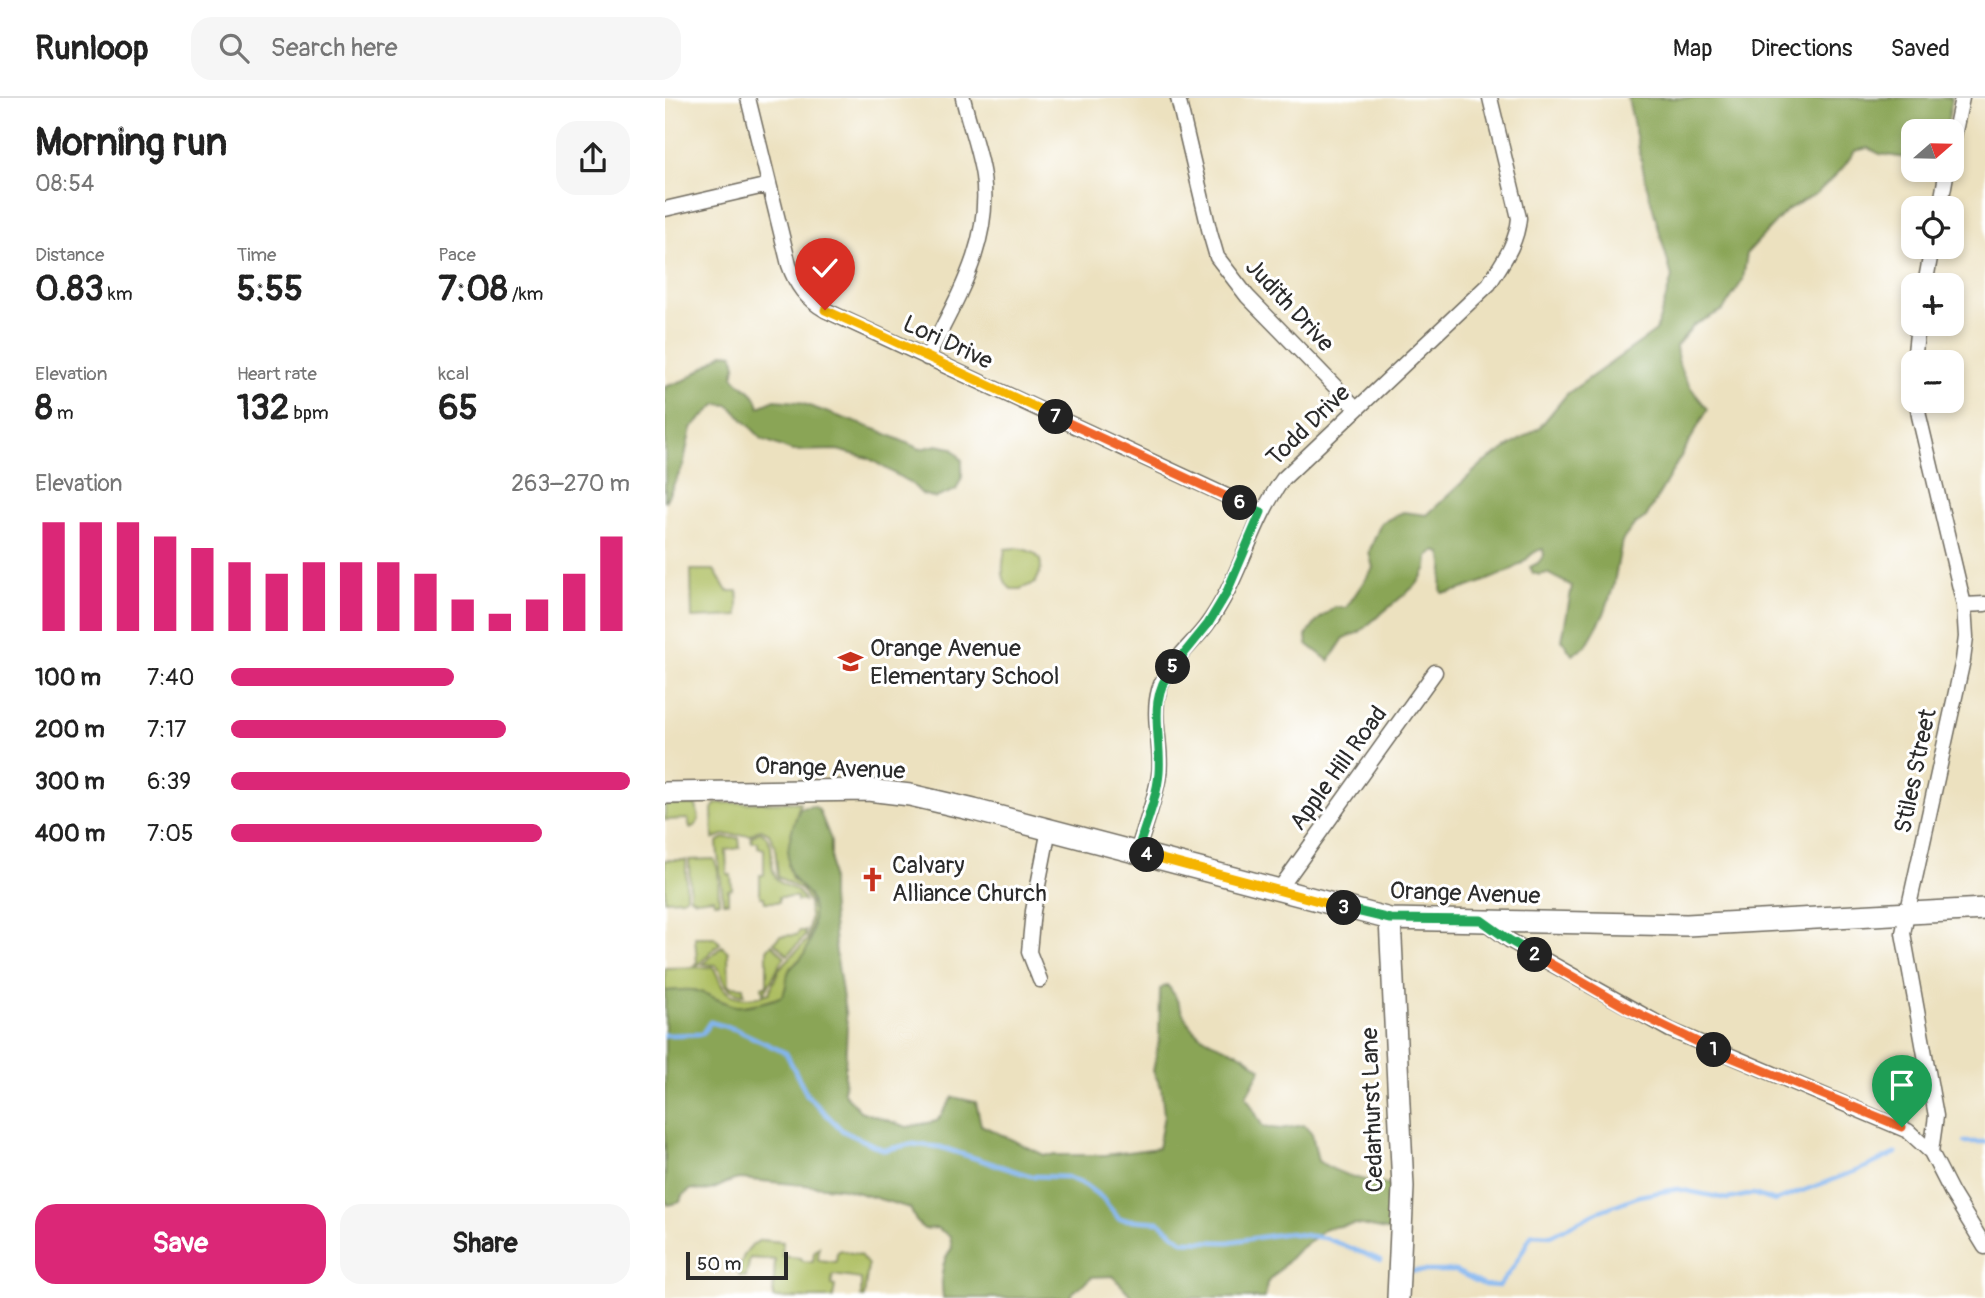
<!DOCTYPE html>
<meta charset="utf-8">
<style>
:root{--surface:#fff;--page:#f6f6f6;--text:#222;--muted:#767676;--line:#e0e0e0;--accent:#db2777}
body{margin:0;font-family:Pangolin,sans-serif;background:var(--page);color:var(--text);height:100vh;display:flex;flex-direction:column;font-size:26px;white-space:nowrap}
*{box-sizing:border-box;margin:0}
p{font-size:23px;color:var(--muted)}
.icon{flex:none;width:38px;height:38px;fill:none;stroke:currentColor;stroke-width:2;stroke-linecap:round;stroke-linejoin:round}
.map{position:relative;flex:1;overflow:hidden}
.side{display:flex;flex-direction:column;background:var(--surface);width:665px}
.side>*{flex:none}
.needle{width:46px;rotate:70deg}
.buttons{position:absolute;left:1236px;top:21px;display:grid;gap:14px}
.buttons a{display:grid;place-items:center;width:63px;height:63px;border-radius:14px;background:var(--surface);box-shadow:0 4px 10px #0003;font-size:35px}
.scale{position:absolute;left:21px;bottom:18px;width:102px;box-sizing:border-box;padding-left:7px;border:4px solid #2b2b2b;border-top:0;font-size:19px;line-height:24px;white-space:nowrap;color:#2b2b2b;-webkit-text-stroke:5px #fff;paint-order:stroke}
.pin{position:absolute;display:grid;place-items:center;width:60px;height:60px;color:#fff;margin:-72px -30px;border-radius:50% 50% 50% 0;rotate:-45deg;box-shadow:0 0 7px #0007}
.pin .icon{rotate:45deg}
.km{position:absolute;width:35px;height:35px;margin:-18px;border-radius:50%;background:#222;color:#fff;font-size:19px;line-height:35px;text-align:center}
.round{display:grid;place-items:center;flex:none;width:74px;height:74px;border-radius:21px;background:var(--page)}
.overview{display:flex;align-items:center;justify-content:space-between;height:119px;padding:0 35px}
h1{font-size:38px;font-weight:700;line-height:52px}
.stats{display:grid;grid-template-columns:repeat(3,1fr);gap:10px;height:119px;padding:7px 35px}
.stats div{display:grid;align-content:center}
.stats b{font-size:35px;font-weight:700}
.stats small{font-size:19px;font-weight:400}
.stats p{font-size:19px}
.chart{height:196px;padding:14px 35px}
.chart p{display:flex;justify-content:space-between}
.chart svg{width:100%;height:126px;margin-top:7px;stroke:var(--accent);stroke-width:6}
.action{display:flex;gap:14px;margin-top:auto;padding:14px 35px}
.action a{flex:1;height:80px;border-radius:21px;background:var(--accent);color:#fff;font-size:28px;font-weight:700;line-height:80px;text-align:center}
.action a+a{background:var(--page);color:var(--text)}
ul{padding:0 35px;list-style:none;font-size:23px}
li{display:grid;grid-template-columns:112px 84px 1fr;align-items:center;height:52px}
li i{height:18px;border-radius:9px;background:var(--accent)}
header{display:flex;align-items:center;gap:42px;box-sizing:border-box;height:98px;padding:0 35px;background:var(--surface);border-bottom:2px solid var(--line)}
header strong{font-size:33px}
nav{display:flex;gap:38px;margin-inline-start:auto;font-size:24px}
.search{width:490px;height:63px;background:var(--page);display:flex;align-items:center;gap:18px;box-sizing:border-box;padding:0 24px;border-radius:21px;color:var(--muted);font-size:26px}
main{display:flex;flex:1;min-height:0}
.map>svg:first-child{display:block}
.green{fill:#adbe61;stroke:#6c7446;stroke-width:2}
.forest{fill:#8aa557;stroke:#5a6841;stroke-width:2}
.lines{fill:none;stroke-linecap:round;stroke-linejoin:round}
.stream{stroke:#83b6f0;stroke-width:4.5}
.street-casing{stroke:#6f6b5f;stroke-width:17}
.secondary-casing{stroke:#6f6b5f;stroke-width:24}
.street{stroke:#fff;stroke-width:14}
.secondary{stroke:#fff;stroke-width:21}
.split-1-casing{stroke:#fff;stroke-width:14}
.split-2-casing{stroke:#fff;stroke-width:14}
.split-3-casing{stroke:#fff;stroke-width:14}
.split-4-casing{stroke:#fff;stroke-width:14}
.split-5-casing{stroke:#fff;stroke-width:14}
.split-6-casing{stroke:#fff;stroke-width:14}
.split-7-casing{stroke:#fff;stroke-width:14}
.split-8-casing{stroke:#fff;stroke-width:14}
.split-9-casing{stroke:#fff;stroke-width:14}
.split-1{stroke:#f0652b;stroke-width:9}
.split-2{stroke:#f0652b;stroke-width:9}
.split-3{stroke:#22a559;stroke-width:9}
.split-4{stroke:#f5b400;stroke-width:9}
.split-5{stroke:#22a559;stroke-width:9}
.split-6{stroke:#22a559;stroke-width:9}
.split-7{stroke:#f0652b;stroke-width:9}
.split-8{stroke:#f5b400;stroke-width:9}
.split-9{stroke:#f5b400;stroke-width:9}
.labels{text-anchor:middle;stroke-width:6;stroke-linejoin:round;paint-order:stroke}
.street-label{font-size:24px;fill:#2b2b2b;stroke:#fff}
.poi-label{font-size:24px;fill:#2b2b2b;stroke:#fff;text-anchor:start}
</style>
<header>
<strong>Runloop</strong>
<div class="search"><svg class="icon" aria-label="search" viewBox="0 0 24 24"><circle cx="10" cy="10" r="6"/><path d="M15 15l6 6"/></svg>Search here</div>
<nav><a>Map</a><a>Directions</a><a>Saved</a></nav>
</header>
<main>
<section class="side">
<div class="overview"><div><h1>Morning run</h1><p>08:54</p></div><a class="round"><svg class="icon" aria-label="share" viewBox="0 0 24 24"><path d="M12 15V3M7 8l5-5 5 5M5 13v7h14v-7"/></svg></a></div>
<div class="stats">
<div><p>Distance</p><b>0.83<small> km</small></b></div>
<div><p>Time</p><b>5:55</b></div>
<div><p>Pace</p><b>7:08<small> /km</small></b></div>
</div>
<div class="stats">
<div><p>Elevation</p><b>8<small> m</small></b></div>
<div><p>Heart rate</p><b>132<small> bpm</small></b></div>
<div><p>kcal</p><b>65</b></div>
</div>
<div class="chart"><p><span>Elevation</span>263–270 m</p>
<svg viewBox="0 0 160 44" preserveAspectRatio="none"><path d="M5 44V6M15 44V6M25 44V6M35 44V11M45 44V15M55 44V20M65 44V24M75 44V20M85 44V20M95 44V20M105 44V24M115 44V33M125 44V38M135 44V33M145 44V24M155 44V11"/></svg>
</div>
<ul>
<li><b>100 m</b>7:40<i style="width:56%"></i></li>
<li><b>200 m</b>7:17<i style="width:69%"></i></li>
<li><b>300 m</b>6:39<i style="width:100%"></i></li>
<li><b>400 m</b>7:05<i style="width:78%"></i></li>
</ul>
<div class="action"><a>Save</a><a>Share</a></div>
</section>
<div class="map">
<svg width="1320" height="1200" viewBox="0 0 1320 1200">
<rect width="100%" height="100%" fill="#fff"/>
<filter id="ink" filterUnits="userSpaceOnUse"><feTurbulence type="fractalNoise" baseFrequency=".0143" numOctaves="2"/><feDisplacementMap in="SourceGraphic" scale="14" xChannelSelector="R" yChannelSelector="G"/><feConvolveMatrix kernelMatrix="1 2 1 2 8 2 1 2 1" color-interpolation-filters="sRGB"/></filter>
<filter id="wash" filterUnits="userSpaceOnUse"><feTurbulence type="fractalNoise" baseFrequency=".00686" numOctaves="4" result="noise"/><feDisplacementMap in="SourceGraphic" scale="28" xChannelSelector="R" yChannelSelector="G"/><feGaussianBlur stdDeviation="1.57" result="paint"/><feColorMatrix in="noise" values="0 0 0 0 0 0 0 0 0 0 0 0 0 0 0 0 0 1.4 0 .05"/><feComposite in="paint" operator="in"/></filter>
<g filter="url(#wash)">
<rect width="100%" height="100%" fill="#ece1bf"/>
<path class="green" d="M 351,450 C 374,453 383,463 370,485 L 355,491 L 346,491 C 334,481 338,465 340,451 Z
M 26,472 L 49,472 L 62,493 L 73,493 L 73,518 L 27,520 Z
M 135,704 L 125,743 L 123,767 L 127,781 L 142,791 L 148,812 L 148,820 L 143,849 L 138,858 L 125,870 L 119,896 L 115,899 L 100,904 L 72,909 L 30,892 L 0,893 L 0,870 L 48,869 C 53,876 54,885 59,891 C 69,903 91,901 104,895 L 114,871 L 142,842 L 145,820 L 144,805 L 137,792 L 113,779 L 110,749 L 104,735 L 96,731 L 85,737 L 58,737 L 48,741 L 47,711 L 51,705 Z
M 0,706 L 31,707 L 34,721 L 31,727 L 25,730 L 23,721 L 0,722 Z
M 95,734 L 98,735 C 113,749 102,764 110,778 C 116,791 133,786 139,803 L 132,803 L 132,799 L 114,799 L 114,804 L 100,804 L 99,799 L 95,799 L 95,777 L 99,777 L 99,751 L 93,749 L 93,744 L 87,744 L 86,739 Z
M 59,740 L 74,740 L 75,750 L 61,752 L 62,776 L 66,777 L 67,791 L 63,792 L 63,804 L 58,804 C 57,784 53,765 52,744 Z
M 49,761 L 53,772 L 54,804 L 49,804 L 48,800 L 31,802 L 25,799 L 24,762 Z
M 0,762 L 21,762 L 21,799 L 17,801 L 0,802 Z
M 134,833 L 140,833 L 140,838 L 123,857 L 109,844 L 115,838 L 132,837 Z
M 30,839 L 49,839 L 55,845 L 33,867 L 30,867 L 32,864 Z
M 107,846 L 120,859 C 110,870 108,885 98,895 L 97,889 L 102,887 L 102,852 Z
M 57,848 L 63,854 L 64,888 L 78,889 L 79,896 C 56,893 62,881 51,867 L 38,866 Z
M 96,1142 L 118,1144 L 117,1158 L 135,1160 L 137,1163 L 148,1164 L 149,1154 L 154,1149 L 153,1162 L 171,1164 L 172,1155 L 175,1152 L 195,1157 L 203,1167 L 199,1200 L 196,1199 L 196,1181 L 168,1177 L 166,1187 L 170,1188 L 168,1200 L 108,1200 L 110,1162 L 85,1160 L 81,1179 L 74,1178 C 75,1162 81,1148 96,1142 Z"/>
<path class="forest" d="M 963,0 L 1287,0 L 1281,33 L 1248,33 L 1248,61 L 1215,56 L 1203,50 L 1190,53 L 1177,71 L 1152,95 L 1122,112 L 1082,155 L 1078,182 L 1058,212 L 1029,227 L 1011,248 C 1013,276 1025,290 1043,311 L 981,419 L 969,427 L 957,443 L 948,490 L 939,516 L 921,548 L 907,557 L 897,542 L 907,488 L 882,475 L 875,477 L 868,475 L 865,469 L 873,465 L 879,457 L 878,451 C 867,453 864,460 856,466 C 843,475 791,496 777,495 C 773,482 782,474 776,455 L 770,453 L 763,458 L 762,470 L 752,486 L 693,535 L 679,540 L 664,563 L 642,546 L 641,538 L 653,522 L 670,509 L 681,510 L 708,470 L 704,454 L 716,425 L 738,414 L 762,417 L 818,365 L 875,329 L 902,296 L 991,233 L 1007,179 L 981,85 Z
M 59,255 L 68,256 L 71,267 L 68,278 C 78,292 90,290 94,309 L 110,302 L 133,304 L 215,333 L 255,351 L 272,347 L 287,350 L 297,362 L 297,379 L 291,392 L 271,400 L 257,396 L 247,386 L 203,360 L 172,352 L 127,353 L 97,341 L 64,307 L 52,306 L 26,330 L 18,368 L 0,404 L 0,289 L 22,281 Z
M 149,708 L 154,712 L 166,742 L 166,800 L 170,848 L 182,927 L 179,995 L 195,1013 L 242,1029 L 272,1023 L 288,999 L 311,1004 L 316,1027 L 379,1057 L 440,1057 L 493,1050 L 499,1017 L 496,989 L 488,973 L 494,942 L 495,891 L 502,887 C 515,900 516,920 530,933 C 542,944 559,948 574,955 C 582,959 589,966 596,971 L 581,998 L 598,1029 L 615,1031 L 639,1027 L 647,1036 L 653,1063 C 677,1078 700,1083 728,1087 L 726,1133 L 691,1126 L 661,1130 L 632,1153 L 602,1185 L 600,1200 L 468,1200 L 448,1178 L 427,1179 L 406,1196 L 406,1200 L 278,1200 C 276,1182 275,1164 287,1150 L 285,1138 L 272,1130 L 259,1131 L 251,1123 L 245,1110 L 180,1091 L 75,1081 C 54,1084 52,1097 27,1091 L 18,1097 L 15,1104 L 3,1107 L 0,1100 L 0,893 C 10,893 23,890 32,893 C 45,896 59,907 72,908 C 80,909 115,902 118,896 C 122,890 121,882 123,875 C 125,868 133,865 137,859 C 146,847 149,828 148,813 C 146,789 134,792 127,778 C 117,760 127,728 135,710 Z"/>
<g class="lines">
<path class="stream" d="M 0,937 L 37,936 L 45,924 L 70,931 L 121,955 L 142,997 L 178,1033 L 219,1052 L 247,1046 L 275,1049 L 366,1078 L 402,1079 L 420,1087 L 436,1099 L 454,1121 L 494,1124 L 518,1143 L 563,1144 L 623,1135 L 660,1140 L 716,1162
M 1299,1044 L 1320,1044
M 748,1173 L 791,1173 L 819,1187 L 834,1188 L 849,1168 L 867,1136 L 887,1137 L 932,1114 L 974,1098 L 1012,1091 L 1063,1101 L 1088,1096 L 1110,1103 L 1199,1070 L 1231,1055"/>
</g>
</g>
<g filter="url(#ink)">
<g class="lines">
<defs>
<path id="street" d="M 83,0 L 124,167 C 131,187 141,201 160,212 L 596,414
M 513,0 L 545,135 L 552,159 L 582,198 L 692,311
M 1286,52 L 1297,0
M 1275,110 L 1282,72
M 0,111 L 104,87
M 1260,187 L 1267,149
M 262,260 C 291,201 327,146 318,78 C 314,52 304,26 298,0
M 1249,264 L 1253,226
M 1252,303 L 1254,318 L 1299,507 L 1301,539 L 1298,562 L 1238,835 L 1271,1018 L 1266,1054
M 1299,507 L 1320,506
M 472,755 C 479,730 490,703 494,677 C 498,649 486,621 494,592 C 501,567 526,548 541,528 C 575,483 585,426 618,381 L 824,186 C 837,165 852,146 854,120 L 825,0
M 613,793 L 770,574
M 818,823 L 844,842 L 1005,932 L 1243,1033 L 1266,1054 L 1287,1095 L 1320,1149
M 375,882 L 364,854 L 368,813 L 384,731"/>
<path id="secondary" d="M 0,695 L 203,692 L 245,697 L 309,712 L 725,821 L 1022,827 L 1320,811
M 725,821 L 738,1089 L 733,1200"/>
</defs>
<use href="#street" class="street-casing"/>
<use href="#secondary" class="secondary-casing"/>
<use href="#street" class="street"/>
<use href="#secondary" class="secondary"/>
</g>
</g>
<g class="lines" filter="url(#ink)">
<defs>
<path id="split-1" d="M 1049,952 L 1237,1029"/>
<path id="split-2" d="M 870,857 L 964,911 L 1049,952"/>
<path id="split-3" d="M 679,810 L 725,821 L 816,822 L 844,842 L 870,857"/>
<path id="split-4" d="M 482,757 L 679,810"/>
<path id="split-5" d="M 482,757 L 472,755 C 479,729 492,701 494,675 C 497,637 481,602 508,569"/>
<path id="split-6" d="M 508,569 L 543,526 L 561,496 L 596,414 L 575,405"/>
<path id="split-7" d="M 391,319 L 575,405"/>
<path id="split-8" d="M 207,233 L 391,319"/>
<path id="split-9" d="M 160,212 L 207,233"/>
</defs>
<use href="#split-1" class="split-1-casing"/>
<use href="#split-2" class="split-2-casing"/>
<use href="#split-3" class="split-3-casing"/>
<use href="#split-4" class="split-4-casing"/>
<use href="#split-5" class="split-5-casing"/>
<use href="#split-6" class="split-6-casing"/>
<use href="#split-7" class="split-7-casing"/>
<use href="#split-8" class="split-8-casing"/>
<use href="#split-9" class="split-9-casing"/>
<use href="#split-1" class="split-1"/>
<use href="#split-2" class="split-2"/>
<use href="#split-3" class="split-3"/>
<use href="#split-4" class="split-4"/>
<use href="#split-5" class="split-5"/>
<use href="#split-6" class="split-6"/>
<use href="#split-7" class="split-7"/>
<use href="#split-8" class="split-8"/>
<use href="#split-9" class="split-9"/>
</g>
<defs>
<symbol id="school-bare" viewBox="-9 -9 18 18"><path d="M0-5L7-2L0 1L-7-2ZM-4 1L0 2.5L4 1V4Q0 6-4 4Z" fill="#c8321e" stroke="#fff" stroke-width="2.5" paint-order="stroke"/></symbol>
<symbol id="church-bare" viewBox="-9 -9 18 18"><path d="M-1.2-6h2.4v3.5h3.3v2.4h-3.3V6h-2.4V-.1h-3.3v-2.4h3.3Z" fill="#c8321e" stroke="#fff" stroke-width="2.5" paint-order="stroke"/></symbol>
</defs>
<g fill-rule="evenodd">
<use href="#school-bare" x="168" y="546" width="35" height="35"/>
<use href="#church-bare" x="190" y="764" width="35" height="35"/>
</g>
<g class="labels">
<g class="street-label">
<text transform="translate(625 207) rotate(47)" y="8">Judith Drive</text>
<text transform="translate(283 244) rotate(25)" y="8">Lori Drive</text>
<text transform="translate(643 327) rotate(-44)" y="8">Todd Drive</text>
<text transform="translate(165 670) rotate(2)" y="8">Orange Avenue</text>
<text transform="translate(673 670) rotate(-54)" y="8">Apple Hill Road</text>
<text transform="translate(1250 673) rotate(-78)" y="8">Stiles Street</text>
<text transform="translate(800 795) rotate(2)" y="8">Orange Avenue</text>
<text transform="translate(707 1012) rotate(-92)" y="8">Cedarhurst Lane</text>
</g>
<g class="poi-label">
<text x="205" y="558">Orange Avenue<tspan x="205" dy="28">Elementary School</tspan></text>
<text x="227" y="775">Calvary<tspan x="227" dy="28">Alliance Church</tspan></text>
</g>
</g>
</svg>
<div class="buttons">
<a><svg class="needle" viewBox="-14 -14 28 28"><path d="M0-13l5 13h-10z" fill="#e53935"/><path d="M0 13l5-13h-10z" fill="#767676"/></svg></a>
<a><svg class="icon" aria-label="locate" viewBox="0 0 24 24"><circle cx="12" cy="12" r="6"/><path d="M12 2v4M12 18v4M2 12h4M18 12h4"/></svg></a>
<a>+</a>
<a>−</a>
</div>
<div class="scale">50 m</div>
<div class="pin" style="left:1237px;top:1029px;background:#1e9e55"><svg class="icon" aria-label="arrive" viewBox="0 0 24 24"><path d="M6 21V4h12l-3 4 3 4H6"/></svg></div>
<div class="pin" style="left:160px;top:212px;background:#d93025"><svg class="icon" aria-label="check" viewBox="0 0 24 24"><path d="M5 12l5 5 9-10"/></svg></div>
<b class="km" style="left:1049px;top:952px">1</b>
<b class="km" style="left:870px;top:857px">2</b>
<b class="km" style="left:679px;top:810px">3</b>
<b class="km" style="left:482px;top:757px">4</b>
<b class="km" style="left:508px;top:569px">5</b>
<b class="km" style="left:575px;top:405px">6</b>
<b class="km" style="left:391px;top:319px">7</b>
</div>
</main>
